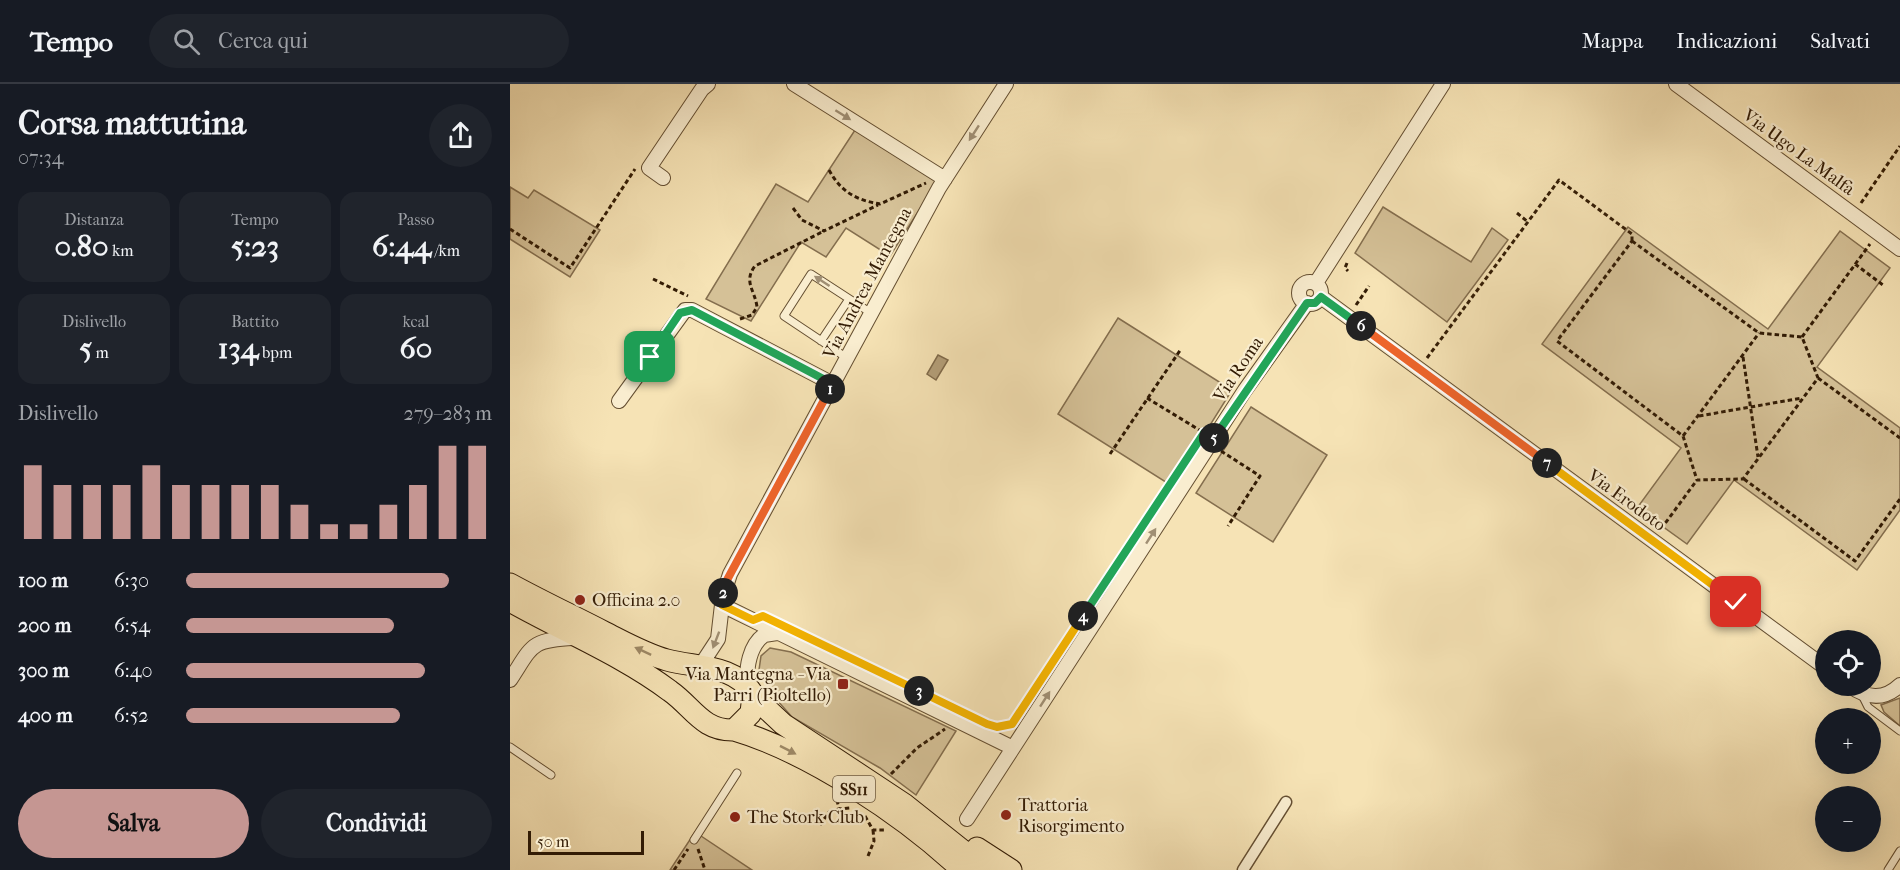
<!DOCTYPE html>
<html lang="it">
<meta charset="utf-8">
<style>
:root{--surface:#171b24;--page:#20242c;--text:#f1f3f6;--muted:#9ea1a6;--line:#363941;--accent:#c59692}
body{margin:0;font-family:"IM FELL French Canon",serif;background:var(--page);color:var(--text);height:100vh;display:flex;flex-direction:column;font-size:22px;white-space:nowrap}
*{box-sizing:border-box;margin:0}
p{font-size:20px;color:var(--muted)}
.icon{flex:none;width:33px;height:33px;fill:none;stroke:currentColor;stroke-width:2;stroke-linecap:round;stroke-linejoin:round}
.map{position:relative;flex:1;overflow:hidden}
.sheet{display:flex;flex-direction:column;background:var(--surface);width:510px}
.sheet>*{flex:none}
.controls{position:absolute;left:1305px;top:546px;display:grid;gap:12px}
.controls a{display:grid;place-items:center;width:66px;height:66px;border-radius:50%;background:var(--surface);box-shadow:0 6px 24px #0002;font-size:30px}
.scale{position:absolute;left:18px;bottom:15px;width:116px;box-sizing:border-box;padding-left:6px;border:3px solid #331c05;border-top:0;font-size:16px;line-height:21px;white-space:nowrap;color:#331c05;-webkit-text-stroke:4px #f9edcf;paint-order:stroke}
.pin{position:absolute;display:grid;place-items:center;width:51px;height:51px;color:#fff;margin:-26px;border-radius:12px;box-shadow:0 3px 9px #0006}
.km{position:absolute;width:30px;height:30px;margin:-15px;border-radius:50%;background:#222;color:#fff;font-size:16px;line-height:30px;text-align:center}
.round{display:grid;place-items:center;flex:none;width:63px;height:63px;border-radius:32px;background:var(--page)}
.summary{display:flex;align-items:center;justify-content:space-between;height:102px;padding:0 18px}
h1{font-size:33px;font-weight:800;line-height:45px}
.metrics{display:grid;grid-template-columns:repeat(3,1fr);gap:9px;height:102px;padding:6px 18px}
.metrics div{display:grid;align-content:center;border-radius:15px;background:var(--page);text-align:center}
.metrics b{font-size:30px;font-weight:800}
.metrics small{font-size:16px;font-weight:400}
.metrics p{font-size:16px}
.chart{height:168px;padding:12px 18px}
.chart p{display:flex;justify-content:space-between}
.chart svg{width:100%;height:108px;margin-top:6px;stroke:var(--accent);stroke-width:6}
.button{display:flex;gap:12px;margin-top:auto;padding:12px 18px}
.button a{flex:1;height:69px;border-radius:36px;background:var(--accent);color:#111;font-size:24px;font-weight:800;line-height:69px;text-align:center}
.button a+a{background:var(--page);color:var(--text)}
ul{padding:0 18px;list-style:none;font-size:20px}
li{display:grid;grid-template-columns:96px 72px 1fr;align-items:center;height:45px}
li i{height:15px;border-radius:8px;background:var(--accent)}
header{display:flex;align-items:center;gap:36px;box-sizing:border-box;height:84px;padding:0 30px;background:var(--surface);border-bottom:2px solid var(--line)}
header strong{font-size:28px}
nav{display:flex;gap:33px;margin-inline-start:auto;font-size:21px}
.search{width:420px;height:54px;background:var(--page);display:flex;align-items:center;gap:15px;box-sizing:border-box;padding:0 21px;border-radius:33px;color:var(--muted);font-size:22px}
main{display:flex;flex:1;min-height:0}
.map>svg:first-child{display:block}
.green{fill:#d5c197;stroke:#846e4e;stroke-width:1.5}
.water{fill:#b49f79;stroke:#806b4b;stroke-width:1.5}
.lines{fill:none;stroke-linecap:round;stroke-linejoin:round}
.service-casing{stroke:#644e31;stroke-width:9}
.pedestrian-casing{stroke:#644e31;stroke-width:13}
.minor-casing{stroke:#644e31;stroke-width:16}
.primary-casing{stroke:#331c05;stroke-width:23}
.path{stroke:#331c05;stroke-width:3;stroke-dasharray:4.5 3;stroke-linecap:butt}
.service{stroke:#f9edcf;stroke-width:7}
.pedestrian{stroke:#f9edcf;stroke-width:10}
.minor{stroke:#f9edcf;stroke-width:14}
.primary{stroke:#f6e3b5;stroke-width:21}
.oneway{fill:#a08f74}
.oneway2{fill:#9e8966}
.split-1-casing{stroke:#fff;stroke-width:12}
.split-2-casing{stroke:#fff;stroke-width:12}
.split-3-casing{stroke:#fff;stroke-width:12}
.split-4-casing{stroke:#fff;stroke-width:12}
.split-5-casing{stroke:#fff;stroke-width:12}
.split-6-casing{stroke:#fff;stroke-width:12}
.split-7-casing{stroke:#fff;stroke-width:12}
.split-8-casing{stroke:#fff;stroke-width:12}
.split-1{stroke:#22a559;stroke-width:8}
.split-2{stroke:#f0652b;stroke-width:8}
.split-3{stroke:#f5b400;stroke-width:8}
.split-4{stroke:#f5b400;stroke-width:8}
.split-5{stroke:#22a559;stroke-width:8}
.split-6{stroke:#22a559;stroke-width:8}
.split-7{stroke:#f0652b;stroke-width:8}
.split-8{stroke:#f5b400;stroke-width:8}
.poi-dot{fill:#8f2418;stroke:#f9edcf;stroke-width:2}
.labels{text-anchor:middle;stroke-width:4.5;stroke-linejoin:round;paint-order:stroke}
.shield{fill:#f9edcf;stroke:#6e5b42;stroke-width:1.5}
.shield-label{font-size:16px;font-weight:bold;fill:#331c05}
.street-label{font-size:18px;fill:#331c05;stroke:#f9edcf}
.poi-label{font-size:18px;fill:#331c05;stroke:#f9edcf;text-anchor:start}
</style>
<header>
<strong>Tempo</strong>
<div class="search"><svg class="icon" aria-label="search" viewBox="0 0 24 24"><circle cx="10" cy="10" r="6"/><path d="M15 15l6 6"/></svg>Cerca qui</div>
<nav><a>Mappa</a><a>Indicazioni</a><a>Salvati</a></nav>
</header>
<main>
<section class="sheet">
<div class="summary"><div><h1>Corsa mattutina</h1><p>07:34</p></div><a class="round"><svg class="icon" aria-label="share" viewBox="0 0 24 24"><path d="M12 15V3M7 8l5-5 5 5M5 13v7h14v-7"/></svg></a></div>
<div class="metrics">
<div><p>Distanza</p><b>0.80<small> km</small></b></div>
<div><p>Tempo</p><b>5:23</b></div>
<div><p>Passo</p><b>6:44<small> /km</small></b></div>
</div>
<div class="metrics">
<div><p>Dislivello</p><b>5<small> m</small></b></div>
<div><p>Battito</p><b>134<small> bpm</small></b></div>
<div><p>kcal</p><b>60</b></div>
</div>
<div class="chart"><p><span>Dislivello</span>279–283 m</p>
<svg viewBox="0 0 160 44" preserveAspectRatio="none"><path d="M5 44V14M15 44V22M25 44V22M35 44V22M45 44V14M55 44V22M65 44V22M75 44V22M85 44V22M95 44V30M105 44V38M115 44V38M125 44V30M135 44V22M145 44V6M155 44V6"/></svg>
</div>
<ul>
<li><b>100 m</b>6:30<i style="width:86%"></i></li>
<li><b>200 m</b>6:54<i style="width:68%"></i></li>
<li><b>300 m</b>6:40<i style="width:78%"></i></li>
<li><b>400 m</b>6:52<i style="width:70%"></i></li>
</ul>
<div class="button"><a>Salva</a><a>Condividi</a></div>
</section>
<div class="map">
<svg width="1390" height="786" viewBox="0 0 1390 786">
<rect width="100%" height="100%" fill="#f6e3b5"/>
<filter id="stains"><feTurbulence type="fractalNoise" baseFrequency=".00333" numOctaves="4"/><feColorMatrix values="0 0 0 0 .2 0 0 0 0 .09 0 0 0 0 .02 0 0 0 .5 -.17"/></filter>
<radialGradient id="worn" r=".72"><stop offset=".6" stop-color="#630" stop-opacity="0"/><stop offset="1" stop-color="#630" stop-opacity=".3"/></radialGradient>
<path class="green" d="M 345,46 L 427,98 L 380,172 L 336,144 L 316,173 L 291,158 L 241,237 L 196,215 L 266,100 L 298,118 Z
M 0,103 L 18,114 L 24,106 L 90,146 L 60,193 L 0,155 Z
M 873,123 L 961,178 L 982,144 L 998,156 L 937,238 L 845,169 Z
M 1118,143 L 1258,245 L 1330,147 L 1380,184 L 1307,283 L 1390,344 L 1390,426 L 1347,486 L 1224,396 L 1177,460 L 1127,424 L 1171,364 L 1032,260 Z
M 608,234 L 722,306 L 662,402 L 548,330 Z
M 741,323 L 817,371 L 763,458 L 686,409 Z
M 260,564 L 281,568 L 446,647 L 406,711 L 370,684 L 282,633 L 266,615 L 249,586 L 251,572 Z
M 1390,614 L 1390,642 L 1374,628 L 1371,621 Z
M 185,748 L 242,786 L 160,786 Z"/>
<path class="water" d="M 428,271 L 438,276 L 426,296 L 417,290 Z"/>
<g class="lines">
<defs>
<path id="service" d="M 311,257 L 339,215
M 337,274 L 274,232 L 301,190 L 361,229
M 1352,611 L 1358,623 L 1390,647
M 0,663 L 41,691
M 184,756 L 227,689
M 1378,786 L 1390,767"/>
<path id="pedestrian" d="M 733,786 L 776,718"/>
<path id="minor" d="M 284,0 L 435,95
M 1166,0 L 1390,165
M 153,94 L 139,84 L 192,5 L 198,0
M789 209a11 11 0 1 1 22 0a11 11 0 1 1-22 0Z
M 806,199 L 933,0
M 811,213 L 1316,584
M 109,317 L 175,226 L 182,226 L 323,300
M 212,521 L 503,664
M 189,584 L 208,555 L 213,512 L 220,490 L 429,104 L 496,0
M 0,596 C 23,561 20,556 64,554
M 236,601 C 237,583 239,562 254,551 L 267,549
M 1340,602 C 1357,614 1373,617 1390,601
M 457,735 L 735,306 L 797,219"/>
<path id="primary" d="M 0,500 C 31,517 63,532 94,548 C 114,558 135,570 157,576 C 186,584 225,580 243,610 L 241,629 L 224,646 C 192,647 183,623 160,607 C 112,571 53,547 0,517
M 244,613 L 273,640 L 394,720 L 477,786
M 224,646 C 299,668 395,732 452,786
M 467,764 L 501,786"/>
</defs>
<use href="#service" class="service-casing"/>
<use href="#pedestrian" class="pedestrian-casing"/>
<use href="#minor" class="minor-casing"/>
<use href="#primary" class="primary-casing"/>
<path class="path" d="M 319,86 C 331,108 346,116 370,120 L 416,99
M 1351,119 L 1390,62
M 283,124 L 292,136 L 314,147 L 368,121
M 1007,129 L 1018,138
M 0,145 L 60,184 L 125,85
M 1122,157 L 1249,249 L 1292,253 L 1308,294 L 1233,395 L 1187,396 L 1173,352 L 1047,257 Z
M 837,179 L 835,184 L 838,187
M 1345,180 L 1373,201
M 143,195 L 178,212
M 846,221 L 859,202
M 230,235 L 242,231 L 247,223 C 245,206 233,198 245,182 L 314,147
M 1292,253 L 1360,160
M 1233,273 L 1248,373
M 917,274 L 1049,96 L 1122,150 L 1122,157
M 1308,294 L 1390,354
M 637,314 L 691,347
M 1189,332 L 1292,314
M 1173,352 L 1249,249
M 711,367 L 750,392 L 718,442
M 600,370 L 671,265
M 1234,395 L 1345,477 L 1390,415
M 1151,445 L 1187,396
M 381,690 L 407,664 L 435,645
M 327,716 L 329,725 L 340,724
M 355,732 L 363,746 L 374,746
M 310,741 L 319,728 L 329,725
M 188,765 L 195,786
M 358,772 L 364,757 L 363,746
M 164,786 L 178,765"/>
<use href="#service" class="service"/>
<use href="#pedestrian" class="pedestrian"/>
<use href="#minor" class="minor"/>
<use href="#primary" class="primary"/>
</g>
<defs><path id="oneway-solid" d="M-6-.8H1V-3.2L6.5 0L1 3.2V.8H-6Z" transform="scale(1.5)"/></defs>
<g class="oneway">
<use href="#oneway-solid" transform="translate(333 31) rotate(32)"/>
<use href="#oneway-solid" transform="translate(464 49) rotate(123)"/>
<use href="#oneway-solid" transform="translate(312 197) rotate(-147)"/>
<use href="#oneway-solid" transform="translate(641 452) rotate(-57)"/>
<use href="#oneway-solid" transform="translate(206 556) rotate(111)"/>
<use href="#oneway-solid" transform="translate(535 615) rotate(-57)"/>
</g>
<g class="oneway2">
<use href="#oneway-solid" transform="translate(133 567) rotate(-155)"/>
<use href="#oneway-solid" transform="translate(278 666) rotate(27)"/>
</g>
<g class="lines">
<defs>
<path id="split-1" d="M 140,273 L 170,229 L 182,226 L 323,300 L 320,305"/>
<path id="split-2" d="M 213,509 L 217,496 L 320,305"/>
<path id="split-3" d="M 213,509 L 212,521 L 243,536 L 253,532 L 409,607"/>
<path id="split-4" d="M 409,607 L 477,640 L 487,643 L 502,640 L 573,532"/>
<path id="split-5" d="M 573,532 L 694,349 L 704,354"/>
<path id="split-6" d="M 704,354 L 797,219 L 805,219 L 811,213 L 851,242"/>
<path id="split-7" d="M 851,242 L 1037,379"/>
<path id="split-8" d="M 1037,379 L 1226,518"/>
</defs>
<use href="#split-1" class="split-1-casing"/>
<use href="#split-2" class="split-2-casing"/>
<use href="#split-3" class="split-3-casing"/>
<use href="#split-4" class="split-4-casing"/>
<use href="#split-5" class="split-5-casing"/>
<use href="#split-6" class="split-6-casing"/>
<use href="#split-7" class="split-7-casing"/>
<use href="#split-8" class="split-8-casing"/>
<use href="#split-1" class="split-1"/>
<use href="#split-2" class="split-2"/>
<use href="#split-3" class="split-3"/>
<use href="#split-4" class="split-4"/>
<use href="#split-5" class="split-5"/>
<use href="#split-6" class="split-6"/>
<use href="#split-7" class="split-7"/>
<use href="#split-8" class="split-8"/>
</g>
<g class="poi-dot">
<circle cx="70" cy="516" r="6"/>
<rect x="327" y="594" width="12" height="12" rx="3"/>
<circle cx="496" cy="731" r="6"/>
<circle cx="225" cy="733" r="6"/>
</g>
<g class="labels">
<rect class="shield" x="323" y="692" width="42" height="26" rx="4.5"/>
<g class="shield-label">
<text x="344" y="711">SS11</text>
</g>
<g class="street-label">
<text transform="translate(1289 68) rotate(36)" y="6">Via Ugo La Malfa</text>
<text transform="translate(357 199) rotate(-62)" y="6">Via Andrea Mantegna</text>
<text transform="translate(728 285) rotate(-56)" y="6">Via Roma</text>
<text transform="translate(1117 416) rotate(36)" y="6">Via Erodoto</text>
</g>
<g class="poi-label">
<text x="82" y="522">Officina 2.0</text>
<text x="321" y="596" text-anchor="end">Via Mantegna - Via<tspan x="321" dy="21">Parri (Pioltello)</tspan></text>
<text x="508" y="727">Trattoria<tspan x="508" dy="21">Risorgimento</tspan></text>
<text x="237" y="739">The Stork Club</text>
</g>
</g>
<rect width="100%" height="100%" filter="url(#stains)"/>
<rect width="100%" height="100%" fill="url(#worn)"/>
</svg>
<div class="controls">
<a><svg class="icon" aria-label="locate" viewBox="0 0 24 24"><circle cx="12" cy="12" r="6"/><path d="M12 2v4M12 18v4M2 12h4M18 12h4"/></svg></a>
<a>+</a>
<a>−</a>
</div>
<div class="scale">50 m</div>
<div class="pin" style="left:140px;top:273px;background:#1e9e55"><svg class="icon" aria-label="arrive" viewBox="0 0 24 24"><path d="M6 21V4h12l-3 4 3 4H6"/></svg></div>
<div class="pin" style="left:1226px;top:518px;background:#d93025"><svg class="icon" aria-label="check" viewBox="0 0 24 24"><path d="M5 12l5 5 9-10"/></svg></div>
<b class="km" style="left:320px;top:305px">1</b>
<b class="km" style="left:213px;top:509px">2</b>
<b class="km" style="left:409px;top:607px">3</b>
<b class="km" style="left:573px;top:532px">4</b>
<b class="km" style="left:704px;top:354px">5</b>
<b class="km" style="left:851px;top:242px">6</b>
<b class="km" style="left:1037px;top:379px">7</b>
</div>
</main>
